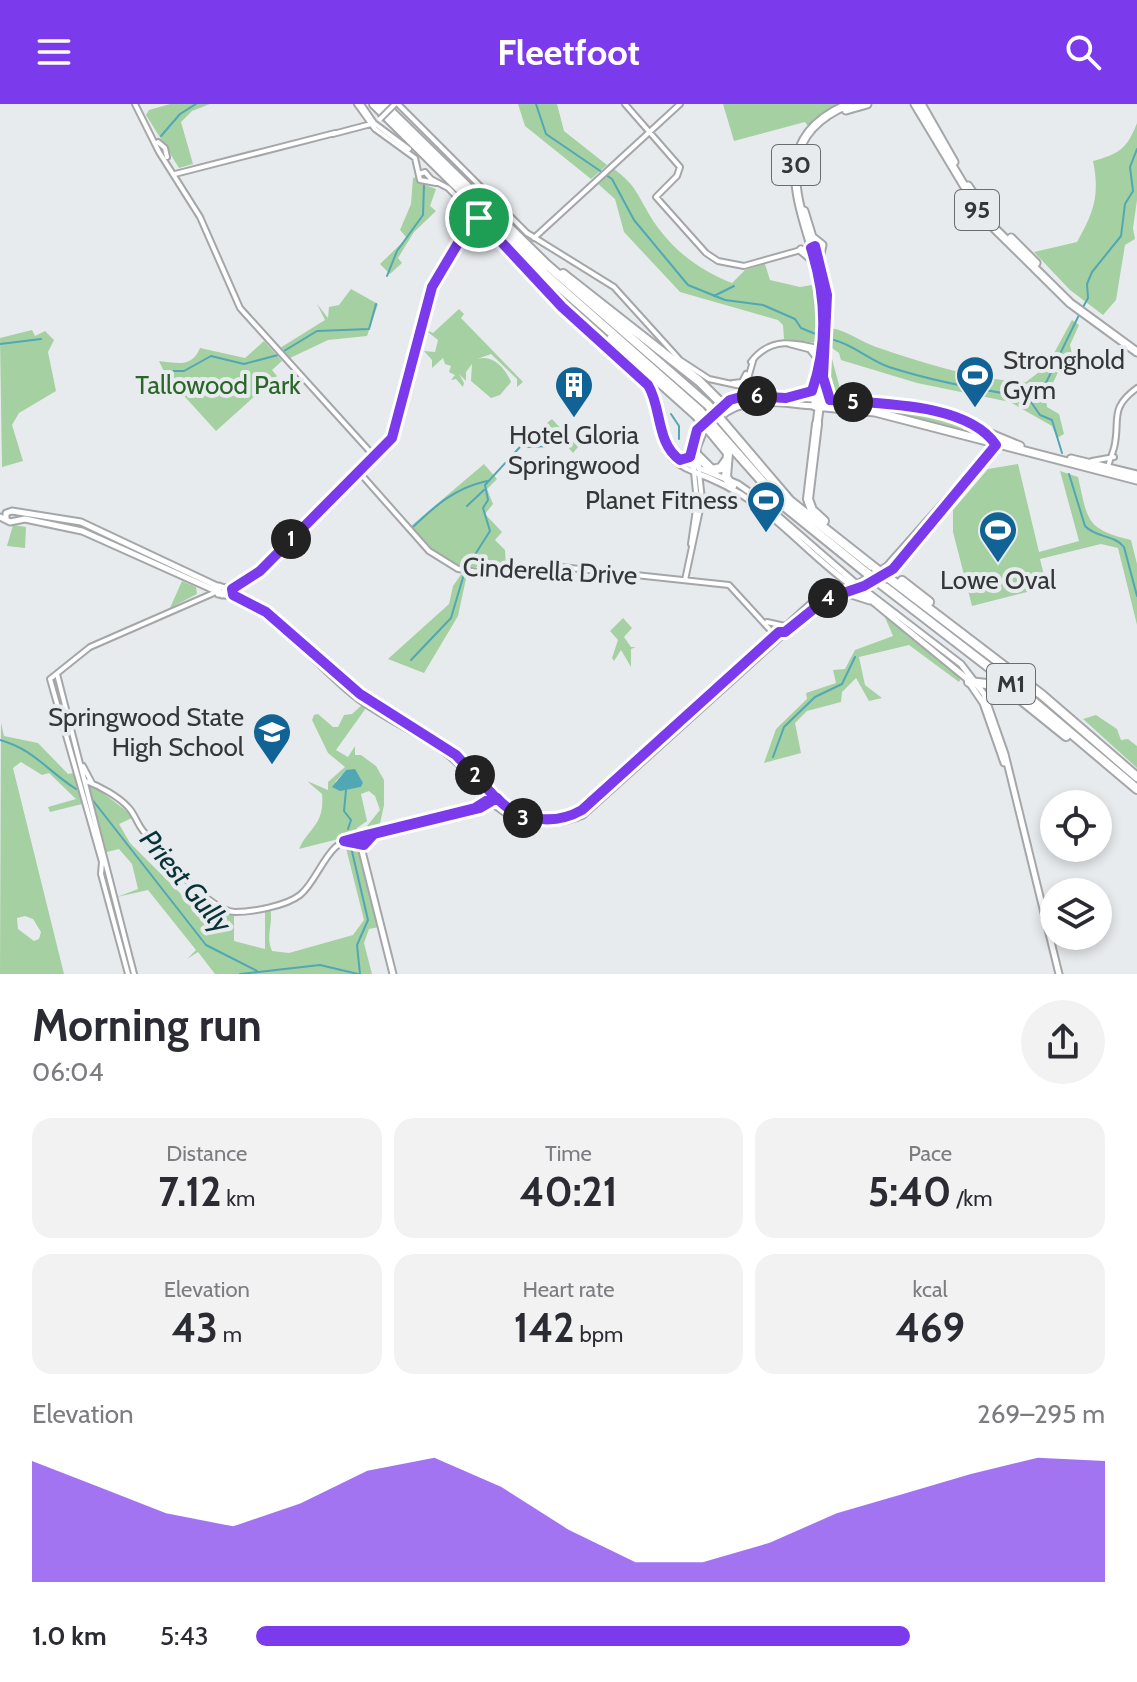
<!DOCTYPE html>
<meta charset="utf-8">
<style>
:root{--surface:#fff;--page:#f2f2f3;--text:#2b2b33;--muted:#7c7c81;--accent:#7c3aed}
body{margin:0;font-family:Cabin,sans-serif;background:var(--page);color:var(--text);height:100vh;display:flex;flex-direction:column;font-size:30px;white-space:nowrap}
*{box-sizing:border-box;margin:0}
p{font-size:26px;color:var(--muted)}
.icon{flex:none;width:44px;height:44px;fill:none;stroke:currentColor;stroke-width:2;stroke-linecap:round;stroke-linejoin:round}
.map{position:relative;height:870px;overflow:hidden}
.drawer{display:flex;flex-direction:column;background:var(--surface);flex:1}
.drawer>*{flex:none}
.buttons{position:absolute;left:1040px;top:686px;display:grid;gap:16px}
.buttons a{display:grid;place-items:center;width:72px;height:72px;border-radius:50%;background:var(--surface);box-shadow:0 4px 12px #0003;font-size:40px}
.pin{position:absolute;display:grid;place-items:center;width:68px;height:68px;color:#fff;margin:-34px;border:4px solid #fff;border-radius:50%;box-shadow:0 2px 8px #0007}
.km{position:absolute;width:40px;height:40px;margin:-20px;border-radius:50%;background:#222;color:#fff;font-size:22px;line-height:40px;text-align:center}
.round{display:grid;place-items:center;flex:none;width:84px;height:84px;border-radius:42px;background:var(--page)}
.summary{display:flex;align-items:center;justify-content:space-between;height:136px;padding:0 32px}
h1{font-size:44px;font-weight:700;line-height:60px}
.stats{display:grid;grid-template-columns:repeat(3,1fr);gap:12px;height:136px;padding:8px 32px}
.stats div{display:grid;align-content:center;border-radius:20px;background:var(--page);text-align:center}
.stats b{font-size:40px;font-weight:700}
.stats small{font-size:22px;font-weight:400}
.stats p{font-size:22px}
.chart{height:224px;padding:16px 32px}
.chart p{display:flex;justify-content:space-between}
.chart svg{width:100%;height:144px;margin-top:8px;fill:var(--accent);opacity:.7}
ul{padding:0 32px;list-style:none;font-size:26px}
li{display:grid;grid-template-columns:128px 96px 1fr;align-items:center;height:60px}
li i{height:20px;border-radius:10px;background:var(--accent)}
header{display:flex;justify-content:space-between;align-items:center;height:104px;padding:0 32px;background:var(--accent);color:#fff;font-size:36px;font-weight:700}
.map>svg:first-child{display:block}
.green{fill:#a5d0a2;fill-rule:evenodd}
.water{fill:#51a7b4}
.lines{fill:none;stroke-linecap:round;stroke-linejoin:round}
.stream{stroke:#51a7b4;stroke-width:2}
.tertiary-casing{stroke:#a4a6a9;stroke-width:8}
.secondary-casing{stroke:#a4a6a9;stroke-width:9}
.primary-casing{stroke:#a4a6a9;stroke-width:11}
.motorway-casing{stroke:#a4a6a9;stroke-width:12}
.tertiary{stroke:#fff;stroke-width:4}
.secondary{stroke:#fff;stroke-width:5}
.primary{stroke:#fff;stroke-width:7}
.motorway{stroke:#fff;stroke-width:8}
.tertiary-bridge-casing{stroke:#a4a6a9;stroke-width:8;stroke-linecap:butt}
.motorway-bridge-casing{stroke:#a4a6a9;stroke-width:12;stroke-linecap:butt}
.tertiary-bridge{stroke:#fff;stroke-width:4}
.motorway-bridge{stroke:#fff;stroke-width:8}
.route-casing{stroke:#fff;stroke-width:16}
.route{stroke:#7c3aed;stroke-width:10}
.labels{text-anchor:middle;stroke-width:8;stroke-linejoin:round;paint-order:stroke}
.shield{fill:#e8ebee;stroke:#6a6c6e;stroke-width:2}
.shield-label{font-size:24px;font-weight:bold;fill:#343637}
.poi-label{font-size:26px;fill:#343637;stroke:#e8ebee}
.park-label{font-size:26px;fill:#296627;stroke:#e8ebee}
.street-label{font-size:26px;fill:#343637;stroke:#e8ebee}
.water-label{font-size:28px;font-style:italic;fill:#073238;stroke:#e8ebee}
</style>
<header><svg class="icon" aria-label="menu" viewBox="0 0 24 24"><path d="M4 6h16M4 12h16M4 18h16"/></svg>Fleetfoot<svg class="icon" aria-label="search" viewBox="0 0 24 24"><circle cx="10" cy="10" r="6"/><path d="M15 15l6 6"/></svg></header>
<div class="map">
<svg width="1137" height="870" viewBox="0 0 1137 870">
<rect width="100%" height="100%" fill="#e8ebee"/>
<path class="green" d="M 170,0 L 210,0 L 192,7 L 181,18 L 193,60 L 179,64 L 146,11 L 149,6 Z
M 518,0 L 557,0 L 564,27 L 607,61 L 591,75 L 525,22 Z
M 723,0 L 844,0 L 809,24 L 805,18 L 734,37 Z
M 1137,19 L 1137,96 L 1133,124 L 1135,135 L 1125,141 L 1116,196 L 1103,211 L 1070,186 L 1034,148 L 1077,138 C 1094,108 1100,91 1093,57 C 1119,50 1127,45 1137,19 Z
M 614,65 C 632,79 634,83 645,103 C 664,139 695,165 732,179 L 745,166 L 765,160 L 770,176 L 800,183 L 818,180 L 822,213 L 818,239 L 784,235 L 783,221 L 778,216 L 680,188 L 624,128 L 615,95 L 597,79 Z
M 417,73 L 422,80 L 436,85 L 430,102 L 436,107 L 414,128 L 398,154 L 402,159 L 390,170 L 380,160 L 407,134 L 400,126 L 411,100 L 413,74 Z
M 351,185 L 378,200 L 367,232 L 328,236 L 290,254 L 280,244 L 325,216 L 317,200 L 328,214 L 329,203 L 339,201 Z
M 459,205 L 464,210 L 461,214 L 523,278 L 517,283 L 517,275 L 491,250 L 477,255 C 492,250 505,263 511,278 L 500,291 L 491,294 L 471,277 L 472,260 L 466,268 L 466,277 L 459,270 L 464,279 L 463,283 L 456,275 L 451,276 L 455,271 L 449,268 L 451,262 L 445,260 L 443,254 L 432,264 L 432,256 L 424,247 L 435,248 L 438,236 L 424,225 L 433,229 Z
M 1072,216 L 1079,221 L 1070,241 L 1076,268 L 1060,264 L 1046,294 L 1047,303 L 1059,310 L 1064,330 L 1057,334 L 1052,322 L 1010,298 L 917,279 L 841,256 L 839,249 L 829,242 L 831,224 C 848,227 861,238 876,243 C 923,259 977,276 1026,278 L 1047,262 Z
M 32,226 L 35,232 L 45,227 L 54,236 L 48,248 L 56,287 L 19,309 L 12,321 L 23,357 L 2,363 L 0,234 Z
M 264,237 L 282,257 L 272,266 L 277,272 L 216,327 L 166,272 L 159,257 C 177,259 192,264 200,244 L 245,254 Z
M 832,255 L 841,288 L 833,291 L 828,288 L 828,257 Z
M 880,303 L 926,307 L 962,322 L 963,326 L 880,306 Z
M 552,315 L 578,343 L 573,349 L 547,319 Z
M 484,360 L 497,375 L 487,385 L 493,400 L 485,410 L 502,428 L 495,436 L 505,446 L 506,462 C 449,466 448,462 411,422 Z
M 1018,360 L 1039,448 L 1079,437 L 1060,367 L 1078,373 C 1088,416 1085,425 1131,436 L 1137,460 L 1137,521 L 1118,444 L 1101,440 L 1040,455 L 1047,483 L 972,502 L 953,428 L 953,406 L 988,365 Z
M 13,421 L 26,423 L 25,444 L 7,442 Z
M 462,469 L 467,470 L 458,512 L 424,569 L 388,555 L 449,500 L 453,482 Z
M 182,477 L 196,483 L 197,490 L 170,504 Z
M 884,511 L 962,573 L 959,578 L 909,541 L 859,553 L 865,581 L 882,594 L 869,597 L 856,574 L 842,588 L 841,598 L 807,607 L 795,619 L 801,649 L 764,659 L 776,625 L 807,595 L 806,589 L 836,579 L 833,566 L 845,565 L 855,546 L 893,532 Z
M 623,514 L 632,524 L 624,533 L 631,543 L 636,543 L 631,545 L 631,563 L 621,546 L 614,557 L 612,554 L 618,536 L 610,527 Z
M 362,601 L 366,604 L 336,646 L 348,653 L 355,642 L 355,651 L 361,651 L 376,662 L 384,676 L 384,701 L 379,724 L 371,727 L 367,722 L 380,706 L 375,692 L 369,687 L 361,690 L 367,717 L 357,724 L 358,730 L 299,745 C 308,724 325,721 322,690 L 307,677 L 328,686 L 328,678 L 345,663 L 328,649 L 312,616 L 314,611 L 318,610 L 333,623 L 338,623 L 344,611 L 352,610 ZM 346,666 L 363,679 L 361,683 L 347,685 L 335,678 Z
M 1096,611 L 1117,625 L 1121,636 L 1128,635 L 1137,642 L 1137,664 L 1083,615 Z
M 1,619 L 4,632 L 38,639 L 68,670 L 74,669 L 82,700 L 50,708 L 48,703 L 76,695 L 49,669 L 42,671 L 21,658 L 13,664 L 64,870 L 0,870 ZM 25,812 L 33,815 L 41,828 L 39,835 L 34,837 L 18,825 L 17,814 Z
M 94,682 L 129,709 L 132,714 L 119,720 L 130,739 L 205,814 L 215,805 L 234,811 L 234,837 L 265,845 L 265,806 L 270,804 C 274,820 265,831 272,847 L 289,849 L 353,831 L 364,816 L 345,740 L 355,737 L 379,823 L 369,825 L 364,839 L 372,870 L 215,870 L 198,848 L 187,855 L 196,846 L 148,786 L 117,793 L 138,785 L 132,760 L 119,745 L 103,749 L 88,687 L 88,683 Z"/>
<path class="water" d="M 355,665 L 363,679 L 361,683 L 340,687 L 332,683 L 346,666 Z"/>
<g class="lines">
<path class="stream" d="M 536,0 L 546,30 L 612,75 L 634,116 L 688,181 L 725,196 L 763,201 L 795,215 L 801,224 L 818,231
M 161,32 L 180,10 L 196,0
M 387,172 L 397,147 L 423,111 L 424,81
M 714,192 L 734,182
M 1082,205 L 1088,194 L 1087,180 L 1092,168 L 1121,132 L 1125,100 L 1133,87 L 1130,63 L 1137,45
M 834,236 C 854,241 869,256 889,263 C 935,278 980,286 1028,293 L 1040,291 L 1079,211
M 0,240 L 41,235
M 284,247 L 317,227 L 369,225 L 376,200
M 165,267 L 184,267 L 211,252 L 244,260 L 278,251
M 1018,292 L 1031,298 L 1040,311 L 1052,316 L 1062,349
M 671,310 L 679,322 L 679,335
M 525,343 L 552,342 L 564,330
M 1069,370 L 1085,422 C 1096,434 1115,431 1124,443 L 1137,492
M 467,402 L 484,386
M 413,423 C 436,401 455,384 487,377
M 467,463 L 490,427 L 483,404 L 488,396 L 485,381 L 520,343
M 411,556 L 451,514 L 464,470
M 0,636 C 35,646 46,666 76,685
M 773,653 L 784,623 L 815,593 L 842,580 L 855,553
M 346,686 L 344,707 L 351,716 L 348,725
M 91,694 L 206,841 L 257,867
M 351,743 L 368,816 L 357,841 L 360,870
M 240,870 L 320,861 L 358,870"/>
<defs>
<path id="tertiary" d="M 135,0 L 159,48 L 200,113 L 240,204 L 374,352
M 357,0 L 375,25 L 415,54 L 420,76 L 436,79
M 361,0 L 374,19 L 409,45
M 398,0 L 527,129 L 614,183 L 680,256 L 709,275 L 741,282 L 747,278 L 753,257
M 625,0 L 680,63 L 677,72 L 656,93 L 706,149 L 718,157 L 744,162 L 815,142
M 333,30 L 371,20
M 158,38 L 165,44 L 167,53
M 175,70 L 335,29
M 419,70 L 425,68 L 431,75 L 448,84 C 487,123 523,165 563,203 C 586,226 631,258 649,282 C 671,312 650,347 694,363
M 534,134 L 680,0
M 789,240 L 812,246
M 751,258 C 771,231 798,239 826,246
M 623,263 C 633,271 643,278 650,290 C 667,322 650,352 694,368 L 697,398 L 691,440
M 733,279 L 742,278 L 746,270
M 1092,357 L 1114,353
M 1108,364 C 1109,357 1112,351 1114,344 C 1121,316 1108,305 1137,284
M 359,368 L 429,447 L 458,465 L 478,468 L 561,463 L 729,481 L 772,528 L 771,533
M 685,476 L 702,396 L 699,368
M 225,484 L 260,467 L 392,334 L 432,183 L 472,113
M 767,518 L 785,522
M 57,570 L 134,870
M 83,662 L 92,679
M 86,677 C 99,682 118,692 128,703 C 135,710 137,720 144,728 C 160,749 210,807 235,808 C 252,808 286,802 300,791 C 320,775 328,731 359,735
M 128,870 L 101,770 L 102,758 L 50,575 L 90,543 L 216,488"/>
<path id="secondary" d="M 799,292 L 810,289 L 814,280
M 714,309 L 742,292 L 815,295
M 719,314 C 747,290 780,300 815,302
M 703,319 L 693,336 L 694,368 C 768,394 793,439 852,482
M 703,329 L 697,344 L 699,364 L 738,380 L 755,392 L 853,477 L 961,560 L 984,590 L 1005,650 L 1059,870
M 0,413 L 10,418 L 25,415 L 82,427 L 216,487
M 6,416 L 6,409 L 12,407 L 81,418 L 217,482
M 884,472 L 904,453 L 996,341
M 861,488 L 966,574 L 983,599 L 1004,659
M 845,489 L 870,497
M 233,490 L 266,508 L 360,590 L 456,651 L 514,710 L 529,714 L 561,713 L 586,703 L 817,494 L 857,480 L 887,462 L 984,353
M 222,491 L 225,484 L 219,482 L 218,490 C 265,493 321,568 359,595 C 387,615 419,629 447,650 C 488,680 488,720 547,718 C 560,718 571,717 583,711 L 811,505 L 831,492 L 875,477
M 393,870 L 359,735 L 480,704 L 495,696"/>
<path id="primary" d="M 849,0 C 752,40 815,123 823,192 C 827,229 815,265 815,302 L 875,308 L 1137,376
M 915,0 L 983,113 L 1070,199 L 1137,248
M 921,0 L 954,58
M 846,6 L 867,0
M 968,82 L 988,111
M 804,107 L 812,133
M 812,133 L 822,141 L 819,155
M 1011,134 L 1036,159
M 801,146 L 813,156
M 812,246 L 820,256
M 817,295 L 928,304 L 1020,342
M 817,320 L 826,251
M 1071,355 L 1137,371"/>
<path id="motorway" d="M 374,0 L 546,171 L 700,307
M 383,0 L 546,160 L 708,301
M 563,170 L 699,277 L 723,301
M 611,235 L 696,311
M 721,316 L 790,397 L 876,465
M 817,320 L 808,395 L 812,406 L 824,417
M 713,322 L 784,402 L 868,470
M 709,326 L 728,349 L 726,373 L 732,382
M 698,352 L 712,366 L 721,364 L 726,357
M 890,475 L 1042,591 L 1137,673
M 902,477 L 929,498
M 881,480 L 1034,598 L 1137,685
M 969,578 L 1004,582 L 1066,632"/>
</defs>
<use href="#tertiary" class="tertiary-casing"/>
<use href="#secondary" class="secondary-casing"/>
<use href="#primary" class="primary-casing"/>
<use href="#motorway" class="motorway-casing"/>
<use href="#tertiary" class="tertiary"/>
<use href="#secondary" class="secondary"/>
<use href="#primary" class="primary"/>
<use href="#motorway" class="motorway"/>
<defs>
<path id="tertiary-bridge" d="M 380,15 L 395,0"/>
<path id="motorway-bridge" d="M 708,301 L 721,316
M 700,307 L 713,322
M 696,311 L 709,326
M 876,465 L 890,475
M 868,470 L 881,480"/>
</defs>
<use href="#tertiary-bridge" class="tertiary-bridge-casing"/>
<use href="#motorway-bridge" class="motorway-bridge-casing"/>
<use href="#tertiary-bridge" class="tertiary-bridge"/>
<use href="#motorway-bridge" class="motorway-bridge"/>
</g>
<g class="lines">
<defs>
<path id="route" d="M 479,114 L 467,124 L 432,183 L 392,334 L 260,467 L 232,485 L 233,491 L 266,508 L 360,590 L 456,651 L 494,692 L 475,704 L 362,732 L 344,737 L 364,741 L 374,730 L 480,704 L 497,694 C 517,717 554,722 582,706 L 779,528 L 785,528 L 826,495 L 864,482 L 893,465 L 996,341 C 967,298 876,300 830,296 L 823,273 L 827,191 L 815,142 L 811,144 C 826,191 828,240 812,287 L 786,294 L 744,292 L 730,296 L 697,326 L 690,353 L 680,356 C 656,339 662,304 648,281 L 562,203 L 479,114"/>
</defs>
<use href="#route" class="route-casing"/>
<use href="#route" class="route"/>
</g>
<defs>
<symbol id="stadium-pin" viewBox="-11 -11 22 30"><path d="M0 17L-7.5 6A9.5 9.5 0 1 1 7.5 6Z" fill="#116395" stroke="#e8ebee"/><path d="M0-5a6.5 5 0 1 0 0 10a6.5 5 0 1 0 0-10ZM-3.5-1.8h7v3.6h-7Z" fill="#fff"/></symbol>
<symbol id="building-pin" viewBox="-11 -11 22 30"><path d="M0 17L-7.5 6A9.5 9.5 0 1 1 7.5 6Z" fill="#116395" stroke="#e8ebee"/><path d="M-4-6H4V6H1V3H-1V6H-4ZM-2.5-4.3h1.7v1.8h-1.7ZM.8-4.3h1.7v1.8H.8ZM-2.5-1h1.7V.8h-1.7ZM.8-1h1.7V.8H.8Z" fill="#fff"/></symbol>
<symbol id="school-pin" viewBox="-11 -11 22 30"><path d="M0 17L-7.5 6A9.5 9.5 0 1 1 7.5 6Z" fill="#116395" stroke="#e8ebee"/><path d="M0-5L7-2L0 1L-7-2ZM-4 1L0 2.5L4 1V4Q0 6-4 4Z" fill="#fff"/></symbol>
</defs>
<g fill-rule="evenodd">
<use href="#stadium-pin" x="953" y="249" width="44" height="60"/>
<use href="#building-pin" x="552" y="259" width="44" height="60"/>
<use href="#stadium-pin" x="744" y="374" width="44" height="60"/>
<use href="#stadium-pin" x="976" y="404" width="44" height="60"/>
<use href="#school-pin" x="250" y="606" width="44" height="60"/>
</g>
<g class="labels">
<g class="shield">
<rect x="772" y="41" width="48" height="40" rx="6"/>
<rect x="955" y="86" width="44" height="40" rx="6"/>
<rect x="987" y="560" width="48" height="40" rx="6"/>
</g>
<g class="shield-label">
<text x="796" y="69">30</text>
<text x="977" y="114">95</text>
<text x="1011" y="588">M1</text>
</g>
<g class="poi-label">
<text x="1003" y="265" text-anchor="start">Stronghold<tspan x="1003" dy="30">Gym</tspan></text>
<text x="574" y="340">Hotel Gloria<tspan x="574" dy="30">Springwood</tspan></text>
<text x="738" y="405" text-anchor="end">Planet Fitness</text>
<text x="998" y="485">Lowe Oval</text>
<text x="244" y="622" text-anchor="end">Springwood State<tspan x="244" dy="30">High School</tspan></text>
</g>
<g class="park-label">
<text x="218" y="290">Tallowood Park</text>
</g>
<g class="street-label">
<text transform="translate(550 467) rotate(3)" y="9">Cinderella Drive</text>
</g>
<g class="water-label">
<text transform="translate(186 777) rotate(50)" y="10">Priest Gully</text>
</g>
</g>
</svg>
<div class="buttons">
<a><svg class="icon" aria-label="locate" viewBox="0 0 24 24"><circle cx="12" cy="12" r="6"/><path d="M12 2v4M12 18v4M2 12h4M18 12h4"/></svg></a>
<a><svg class="icon" aria-label="layers" viewBox="0 0 24 24"><path d="M12 4l9 5-9 5-9-5zM3 14l9 5 9-5"/></svg></a>
</div>
<div class="pin" style="left:479px;top:114px;background:#1e9e55"><svg class="icon" aria-label="arrive" viewBox="0 0 24 24"><path d="M6 21V4h12l-3 4 3 4H6"/></svg></div>
<b class="km" style="left:291px;top:435px">1</b>
<b class="km" style="left:475px;top:671px">2</b>
<b class="km" style="left:523px;top:714px">3</b>
<b class="km" style="left:828px;top:494px">4</b>
<b class="km" style="left:853px;top:298px">5</b>
<b class="km" style="left:757px;top:292px">6</b>
</div>
<section class="drawer">
<div class="summary"><div><h1>Morning run</h1><p>06:04</p></div><a class="round"><svg class="icon" aria-label="share" viewBox="0 0 24 24"><path d="M12 15V3M7 8l5-5 5 5M5 13v7h14v-7"/></svg></a></div>
<div class="stats">
<div><p>Distance</p><b>7.12<small> km</small></b></div>
<div><p>Time</p><b>40:21</b></div>
<div><p>Pace</p><b>5:40<small> /km</small></b></div>
</div>
<div class="stats">
<div><p>Elevation</p><b>43<small> m</small></b></div>
<div><p>Heart rate</p><b>142<small> bpm</small></b></div>
<div><p>kcal</p><b>469</b></div>
</div>
<div class="chart"><p><span>Elevation</span>269–295 m</p>
<svg viewBox="0 0 160 44" preserveAspectRatio="none"><path d="M0 44V7L10 15L20 23L30 27L40 20L50 10L60 6L70 15L80 28L90 38L100 38L110 32L120 23L130 17L140 11L150 6L160 7V44z"/></svg>
</div>
<ul>
<li><b>1.0 km</b>5:43<i style="width:77%"></i></li>
</ul>
</section>
